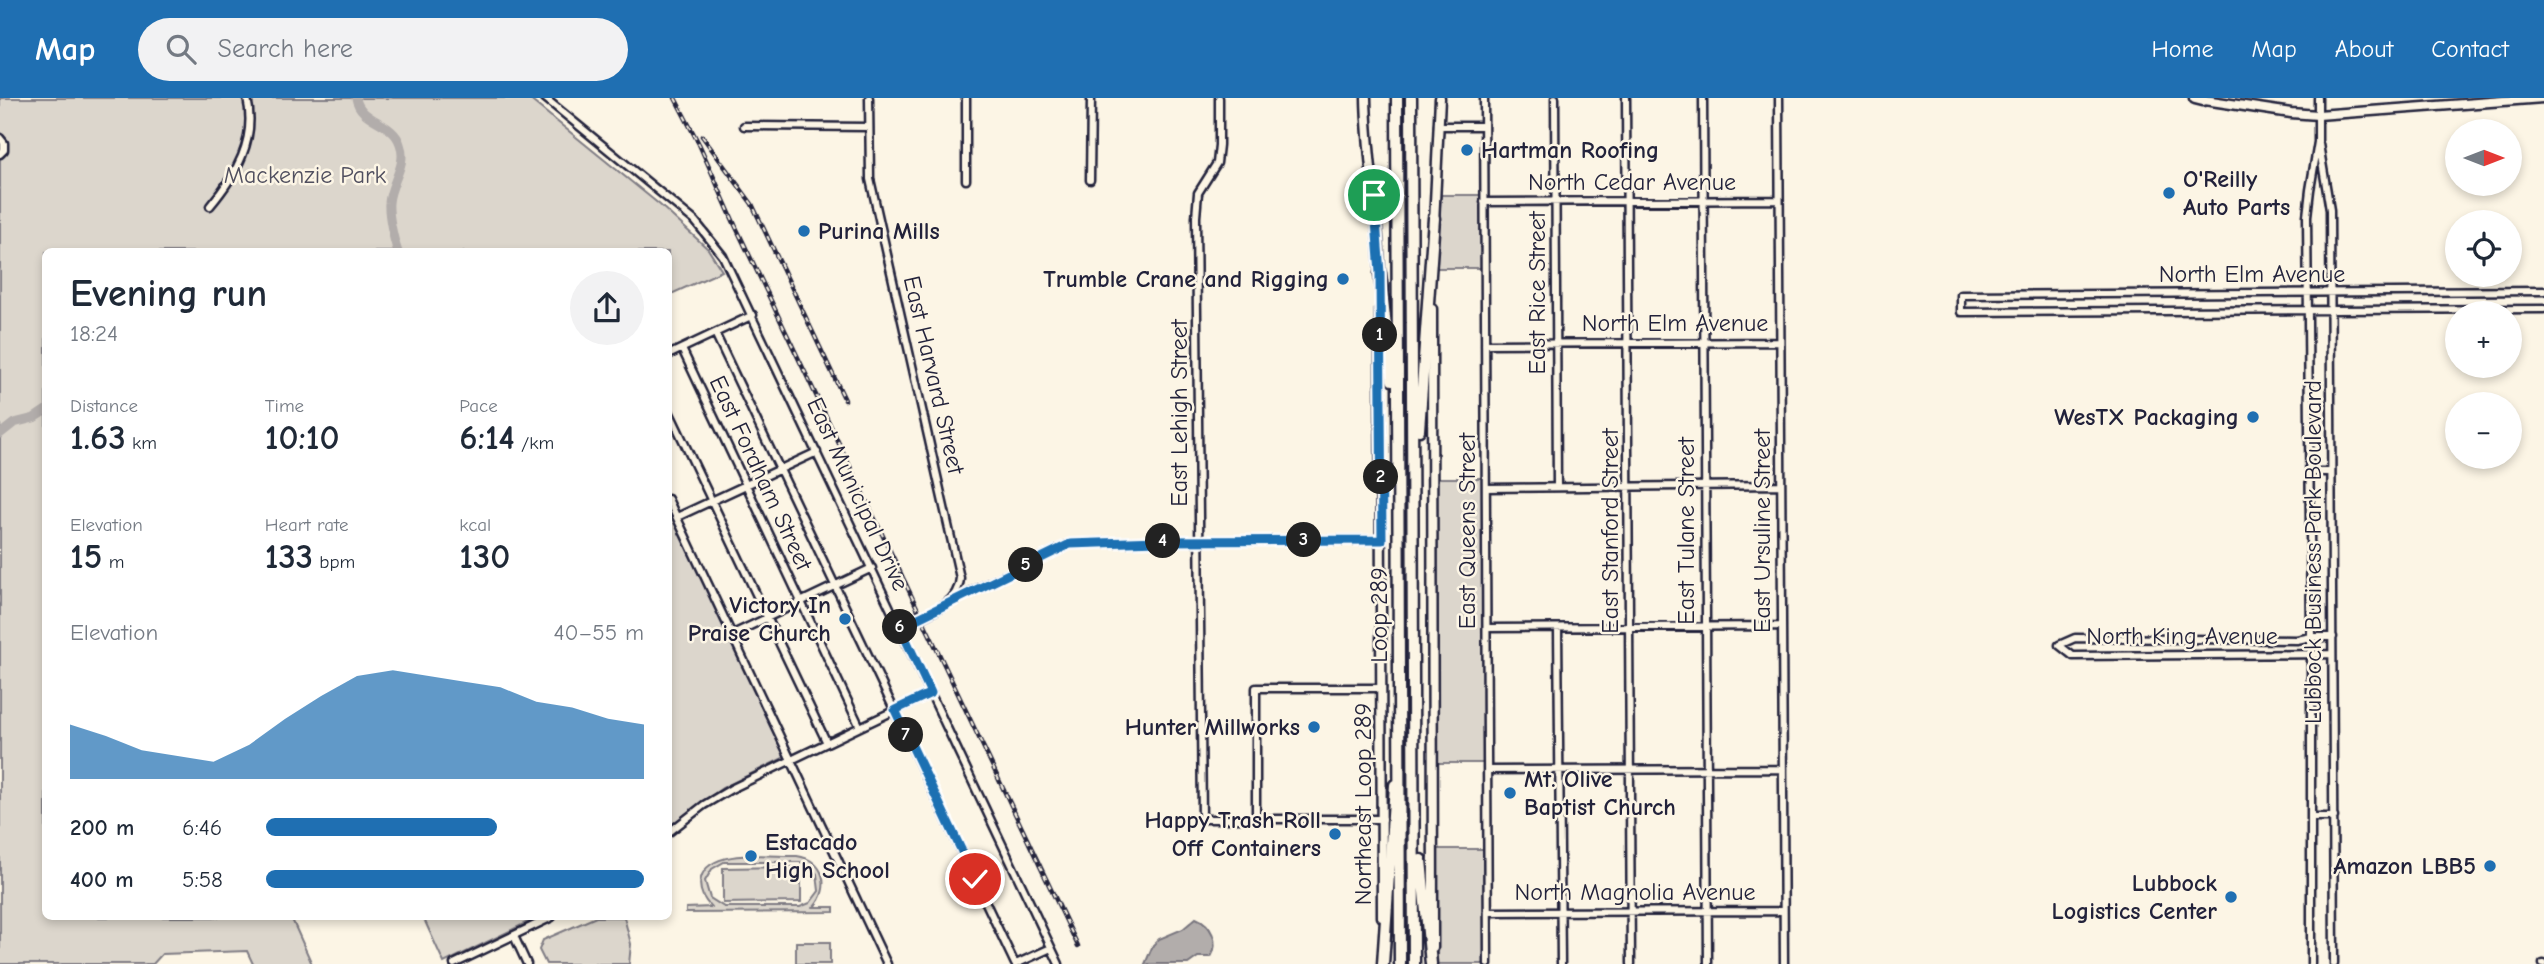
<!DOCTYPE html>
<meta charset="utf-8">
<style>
:root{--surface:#fff;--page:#f2f2f3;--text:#1f2937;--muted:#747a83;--accent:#1f6fb2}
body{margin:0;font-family:"Comic Neue",sans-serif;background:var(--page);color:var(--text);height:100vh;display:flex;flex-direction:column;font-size:26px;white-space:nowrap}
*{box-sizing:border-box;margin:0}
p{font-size:23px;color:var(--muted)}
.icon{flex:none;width:38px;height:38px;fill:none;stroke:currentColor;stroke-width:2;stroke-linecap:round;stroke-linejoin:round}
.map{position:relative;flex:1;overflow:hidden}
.sheet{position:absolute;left:42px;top:150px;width:630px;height:672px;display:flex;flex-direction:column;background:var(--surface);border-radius:10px;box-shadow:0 4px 10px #0003}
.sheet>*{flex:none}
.needle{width:46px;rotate:90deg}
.fabs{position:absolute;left:2445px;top:21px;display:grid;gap:14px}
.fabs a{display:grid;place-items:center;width:77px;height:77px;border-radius:50%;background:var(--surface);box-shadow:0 4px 10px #0003;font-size:35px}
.pin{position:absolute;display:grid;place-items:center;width:60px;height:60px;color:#fff;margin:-30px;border:4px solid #fff;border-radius:50%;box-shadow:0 2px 7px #0007}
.km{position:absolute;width:35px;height:35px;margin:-18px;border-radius:50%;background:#222;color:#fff;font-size:19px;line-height:35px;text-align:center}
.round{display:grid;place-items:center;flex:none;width:74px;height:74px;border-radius:37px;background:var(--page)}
.head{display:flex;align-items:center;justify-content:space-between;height:119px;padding:0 28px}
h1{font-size:38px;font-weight:700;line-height:52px}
.metrics{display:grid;grid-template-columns:repeat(3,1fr);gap:10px;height:119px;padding:7px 28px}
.metrics div{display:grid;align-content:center}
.metrics b{font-size:35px;font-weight:700}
.metrics small{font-size:19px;font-weight:400}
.metrics p{font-size:19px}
.chart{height:196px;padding:14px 28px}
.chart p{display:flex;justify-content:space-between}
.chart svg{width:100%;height:126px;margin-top:7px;fill:var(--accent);opacity:.7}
ul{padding:0 28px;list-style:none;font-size:23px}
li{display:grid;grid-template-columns:112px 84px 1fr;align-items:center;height:52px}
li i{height:18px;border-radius:9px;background:var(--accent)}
header{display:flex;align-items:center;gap:42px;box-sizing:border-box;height:98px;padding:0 35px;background:var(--accent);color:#fff}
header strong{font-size:33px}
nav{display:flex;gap:38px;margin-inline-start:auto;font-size:24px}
.search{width:490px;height:63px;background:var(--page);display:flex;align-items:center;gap:18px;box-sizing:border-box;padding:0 24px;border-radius:38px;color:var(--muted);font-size:26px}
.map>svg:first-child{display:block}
.green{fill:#dcd6cc;stroke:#7f7c84;stroke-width:2;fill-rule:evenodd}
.water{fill:#b2adab;stroke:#78757e;stroke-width:2}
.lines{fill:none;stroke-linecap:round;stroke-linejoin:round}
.river{stroke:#b2adab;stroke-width:9}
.minor-casing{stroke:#22223b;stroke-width:11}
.major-casing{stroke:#22223b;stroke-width:13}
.highway-casing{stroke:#22223b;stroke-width:15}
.minor{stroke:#fcf5e5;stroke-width:6}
.major{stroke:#fcf5e5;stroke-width:8}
.highway{stroke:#fcf5e5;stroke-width:10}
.rail-casing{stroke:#22223b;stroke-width:4.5}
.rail{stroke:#fcf5e5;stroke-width:2;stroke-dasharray:5;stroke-linecap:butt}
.route-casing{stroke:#fff;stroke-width:14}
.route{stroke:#1f6fb2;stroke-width:9}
.poi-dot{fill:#1f6fb2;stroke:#fcf5e5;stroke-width:2.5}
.labels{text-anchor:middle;stroke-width:5;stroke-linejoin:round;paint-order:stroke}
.poi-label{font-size:24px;font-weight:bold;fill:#22223b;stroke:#fcf5e5;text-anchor:end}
.park-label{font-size:24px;fill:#504f5f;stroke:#fcf5e5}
.street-label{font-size:24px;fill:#22223b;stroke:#fcf5e5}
</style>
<header>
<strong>Map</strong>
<div class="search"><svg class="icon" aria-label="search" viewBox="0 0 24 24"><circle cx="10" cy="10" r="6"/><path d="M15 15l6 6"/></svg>Search here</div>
<nav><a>Home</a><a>Map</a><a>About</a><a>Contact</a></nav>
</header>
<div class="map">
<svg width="2544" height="866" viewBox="0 0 2544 866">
<rect width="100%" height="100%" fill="#fcf5e5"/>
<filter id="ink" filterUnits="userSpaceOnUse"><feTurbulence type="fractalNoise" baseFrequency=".0143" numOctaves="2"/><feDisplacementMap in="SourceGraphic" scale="14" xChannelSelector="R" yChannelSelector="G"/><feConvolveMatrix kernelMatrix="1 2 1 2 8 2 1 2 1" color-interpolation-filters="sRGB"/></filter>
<g filter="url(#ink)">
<path class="green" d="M 0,0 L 528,0 L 660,107 L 708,151 L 722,173 L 669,197 L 668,154 L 46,154 L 46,819 L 291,819 L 312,866 L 253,866 L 247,853 L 162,856 L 153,866 L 0,866 Z
M 1441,97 L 1481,97 L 1481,170 L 1435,170 Z
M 1435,380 L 1482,380 L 1484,665 L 1437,665 Z
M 668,409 L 785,656 L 783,660 L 722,690 L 669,729 Z
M 1438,751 L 1484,751 L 1485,866 L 1437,866 Z
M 797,758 C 825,762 831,790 814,809 L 834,809 L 834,814 L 686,815 L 686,810 L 711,809 C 703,801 698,792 701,780 C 709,749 772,759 797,758 ZM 724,764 L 800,764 L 810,768 L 817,776 L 819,793 L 810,805 L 800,809 L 724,809 L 710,800 L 705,783 L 712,771 Z
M 801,769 L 801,804 L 723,805 L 723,770 Z
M 423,819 L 538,819 L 444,865 Z
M 596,819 L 624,819 L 631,846 L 629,866 L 546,866 L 539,852 L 543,842 Z
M 796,844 L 830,844 L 830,866 L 796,866 Z"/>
<path class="water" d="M 1196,820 C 1211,826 1220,844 1211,859 L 1198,859 L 1188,866 L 1145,866 L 1153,847 L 1159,841 L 1183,831 Z"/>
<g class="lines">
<path class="river" d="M 356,0 C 360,24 393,23 400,46 C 408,67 390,85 389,105 C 388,117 394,143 398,154
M 0,336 L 14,325 L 34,320 L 46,312"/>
<defs>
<path id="minor" d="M 545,0 L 695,123 L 723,158 L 1059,866
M 869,0 L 870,81 L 960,480 C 958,510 923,517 900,529
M 966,0 L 966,82
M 1219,0 L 1219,47 L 1217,65 L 1198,95 L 1196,119 L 1202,721 L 1383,721
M 1484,0 L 1488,866
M 1555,0 L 1557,389
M 1626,0 L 1631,866
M 1703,0 L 1708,866
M 1779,0 L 1784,866
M 744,28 L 869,29
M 1438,28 L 1484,28
M 0,40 L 4,45 L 4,52 L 0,56
M 2319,46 L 2330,112 L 2334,866
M 1090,82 L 1091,0
M 1484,104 L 1779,102
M 210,108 C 236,77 257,42 247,0
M 2544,193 L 1961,197 L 1961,214 L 2544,211
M 715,235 L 1015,866
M 1485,246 L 1780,244
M 682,251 L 860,629
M 668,257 L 753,217
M 668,311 L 827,645
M 2309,374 L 2331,374
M 1486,390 L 1781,387
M 668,401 L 887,866
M 677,419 L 817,354
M 954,502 L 1070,446 L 1158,443 L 1382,442
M 1487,530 L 1782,528
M 1558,530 L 1561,866
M 733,536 L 872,470
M 2332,556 L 2073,558 L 2059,547 L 2075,540 L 2297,542 L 2311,539 L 2333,539
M 1487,672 L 1783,671
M 2311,719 L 2334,719
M 1256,721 L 1256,590 L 1382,590
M 668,735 L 704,707 L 731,691 L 931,595
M 1488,814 L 1783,813
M 514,838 L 527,866
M 454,866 L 552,819
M 1016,866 L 1051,850
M 2311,866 L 2311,539 L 2307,118 L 2310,92 L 2318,44 L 2318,0
M 2543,866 L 2544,866"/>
<path id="major" d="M 1366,0 C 1367,60 1379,118 1380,178
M 2198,1 L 2291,15 L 2318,17 L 2543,0
M 1434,125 L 1440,0
M 1432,211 L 1433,849
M 1380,212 L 1382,819"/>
<path id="highway" d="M 1397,0 L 1400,866
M 1411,0 L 1414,866
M 2195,0 L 2203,2
M 1380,175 L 1392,282
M 1419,332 L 1434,120
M 1421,762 L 1431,866
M 1383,866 L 1395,687"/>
</defs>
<use href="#minor" class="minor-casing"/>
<use href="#major" class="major-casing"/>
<use href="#highway" class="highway-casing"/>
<use href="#minor" class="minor"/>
<use href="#major" class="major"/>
<use href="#highway" class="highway"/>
<defs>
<path id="rail" d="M 675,0 L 699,46 L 735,127 L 1078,848
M 702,38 L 752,106 L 845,302"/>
</defs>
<use href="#rail" class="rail-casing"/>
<use href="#rail" class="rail"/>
</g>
</g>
<g class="lines" filter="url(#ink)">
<defs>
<path id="route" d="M 975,781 L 895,612 L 931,595 L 900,529 L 1070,446 L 1158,443 L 1382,442 L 1380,175 L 1374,97"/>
</defs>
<use href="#route" class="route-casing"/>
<use href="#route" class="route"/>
</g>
<g class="poi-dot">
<circle cx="1467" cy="52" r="7"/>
<circle cx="2169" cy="95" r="7"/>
<circle cx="804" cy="133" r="7"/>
<circle cx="1343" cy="181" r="7"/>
<circle cx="2253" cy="319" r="7"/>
<circle cx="845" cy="521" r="7"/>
<circle cx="1314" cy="629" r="7"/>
<circle cx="1510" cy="695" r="7"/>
<circle cx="1335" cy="736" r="7"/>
<circle cx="751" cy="758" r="7"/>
<circle cx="2490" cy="768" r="7"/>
<circle cx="2231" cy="799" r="7"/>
</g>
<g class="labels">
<g class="poi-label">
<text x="1481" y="60" text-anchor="start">Hartman Roofing</text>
<text x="2183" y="89" text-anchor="start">O'Reilly<tspan x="2183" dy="28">Auto Parts</tspan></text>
<text x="818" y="141" text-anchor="start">Purina Mills</text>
<text x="1329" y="189">Trumble Crane and Rigging</text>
<text x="2239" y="327">WesTX Packaging</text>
<text x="831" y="515">Victory In<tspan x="831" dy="28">Praise Church</tspan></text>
<text x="1300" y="637">Hunter Millworks</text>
<text x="1524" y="689" text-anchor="start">Mt. Olive<tspan x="1524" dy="28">Baptist Church</tspan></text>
<text x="1321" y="730">Happy Trash Roll<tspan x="1321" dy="28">Off Containers</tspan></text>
<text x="765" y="752" text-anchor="start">Estacado<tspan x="765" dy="28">High School</tspan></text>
<text x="2476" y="776">Amazon LBB5</text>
<text x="2217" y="793">Lubbock<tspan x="2217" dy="28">Logistics Center</tspan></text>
</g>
<g class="park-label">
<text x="305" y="85">Mackenzie Park</text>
</g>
<g class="street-label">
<text x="1632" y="92">North Cedar Avenue</text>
<text x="2252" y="184">North Elm Avenue</text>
<text transform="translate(1537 195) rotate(-90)" y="8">East Rice Street</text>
<text x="1675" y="233">North Elm Avenue</text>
<text transform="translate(934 277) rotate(77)" y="8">East Harvard Street</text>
<text transform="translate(1179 315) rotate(-90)" y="8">East Lehigh Street</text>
<text transform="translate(761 375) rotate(65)" y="8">East Fordham Street</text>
<text transform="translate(858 396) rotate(65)" y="8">East Municipal Drive</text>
<text transform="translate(1467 433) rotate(-90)" y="8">East Queens Street</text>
<text transform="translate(1610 433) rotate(-90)" y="8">East Stanford Street</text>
<text transform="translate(1686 433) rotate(-90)" y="8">East Tulane Street</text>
<text transform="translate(1762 433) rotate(-90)" y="8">East Ursuline Street</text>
<text transform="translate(2313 454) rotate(-90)" y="8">Lubbock Business Park Boulevard</text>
<text transform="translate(1379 517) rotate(-90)" y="8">Loop 289</text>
<text x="2182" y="546">North King Avenue</text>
<text transform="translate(1363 706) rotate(-90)" y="8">Northeast Loop 289</text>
<text x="1635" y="802">North Magnolia Avenue</text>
</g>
</g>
</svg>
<div class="fabs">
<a><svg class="needle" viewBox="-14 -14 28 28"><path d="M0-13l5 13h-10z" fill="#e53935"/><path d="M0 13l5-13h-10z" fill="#747a83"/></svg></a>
<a><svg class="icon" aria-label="locate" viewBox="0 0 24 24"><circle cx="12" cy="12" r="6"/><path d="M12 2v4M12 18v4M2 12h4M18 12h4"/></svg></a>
<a>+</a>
<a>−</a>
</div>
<div class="pin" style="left:1374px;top:97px;background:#1e9e55"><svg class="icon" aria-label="arrive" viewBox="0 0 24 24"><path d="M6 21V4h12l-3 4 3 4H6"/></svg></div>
<div class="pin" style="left:975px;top:781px;background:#d93025"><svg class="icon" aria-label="check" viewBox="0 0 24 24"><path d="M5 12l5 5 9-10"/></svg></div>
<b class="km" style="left:1380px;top:237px">1</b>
<b class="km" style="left:1381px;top:379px">2</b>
<b class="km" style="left:1304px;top:442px">3</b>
<b class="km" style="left:1163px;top:443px">4</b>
<b class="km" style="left:1026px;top:467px">5</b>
<b class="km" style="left:900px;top:529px">6</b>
<b class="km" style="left:906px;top:637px">7</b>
<section class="sheet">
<div class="head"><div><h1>Evening run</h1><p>18:24</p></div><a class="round"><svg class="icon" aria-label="share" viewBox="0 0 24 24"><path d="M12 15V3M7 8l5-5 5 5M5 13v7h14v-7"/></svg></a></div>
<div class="metrics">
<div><p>Distance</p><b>1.63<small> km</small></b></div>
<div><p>Time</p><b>10:10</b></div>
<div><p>Pace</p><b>6:14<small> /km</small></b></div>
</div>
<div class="metrics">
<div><p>Elevation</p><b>15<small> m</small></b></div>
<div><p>Heart rate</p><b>133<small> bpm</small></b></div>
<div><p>kcal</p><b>130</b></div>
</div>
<div class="chart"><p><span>Elevation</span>40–55 m</p>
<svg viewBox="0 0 160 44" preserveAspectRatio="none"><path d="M0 44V25L10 29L20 34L30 36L40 38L50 32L60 23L70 15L80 8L90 6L100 8L110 10L120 12L130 17L140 19L150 23L160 25V44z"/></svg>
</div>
<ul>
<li><b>200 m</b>6:46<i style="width:61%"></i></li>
<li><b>400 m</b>5:58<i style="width:100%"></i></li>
</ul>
</section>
</div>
